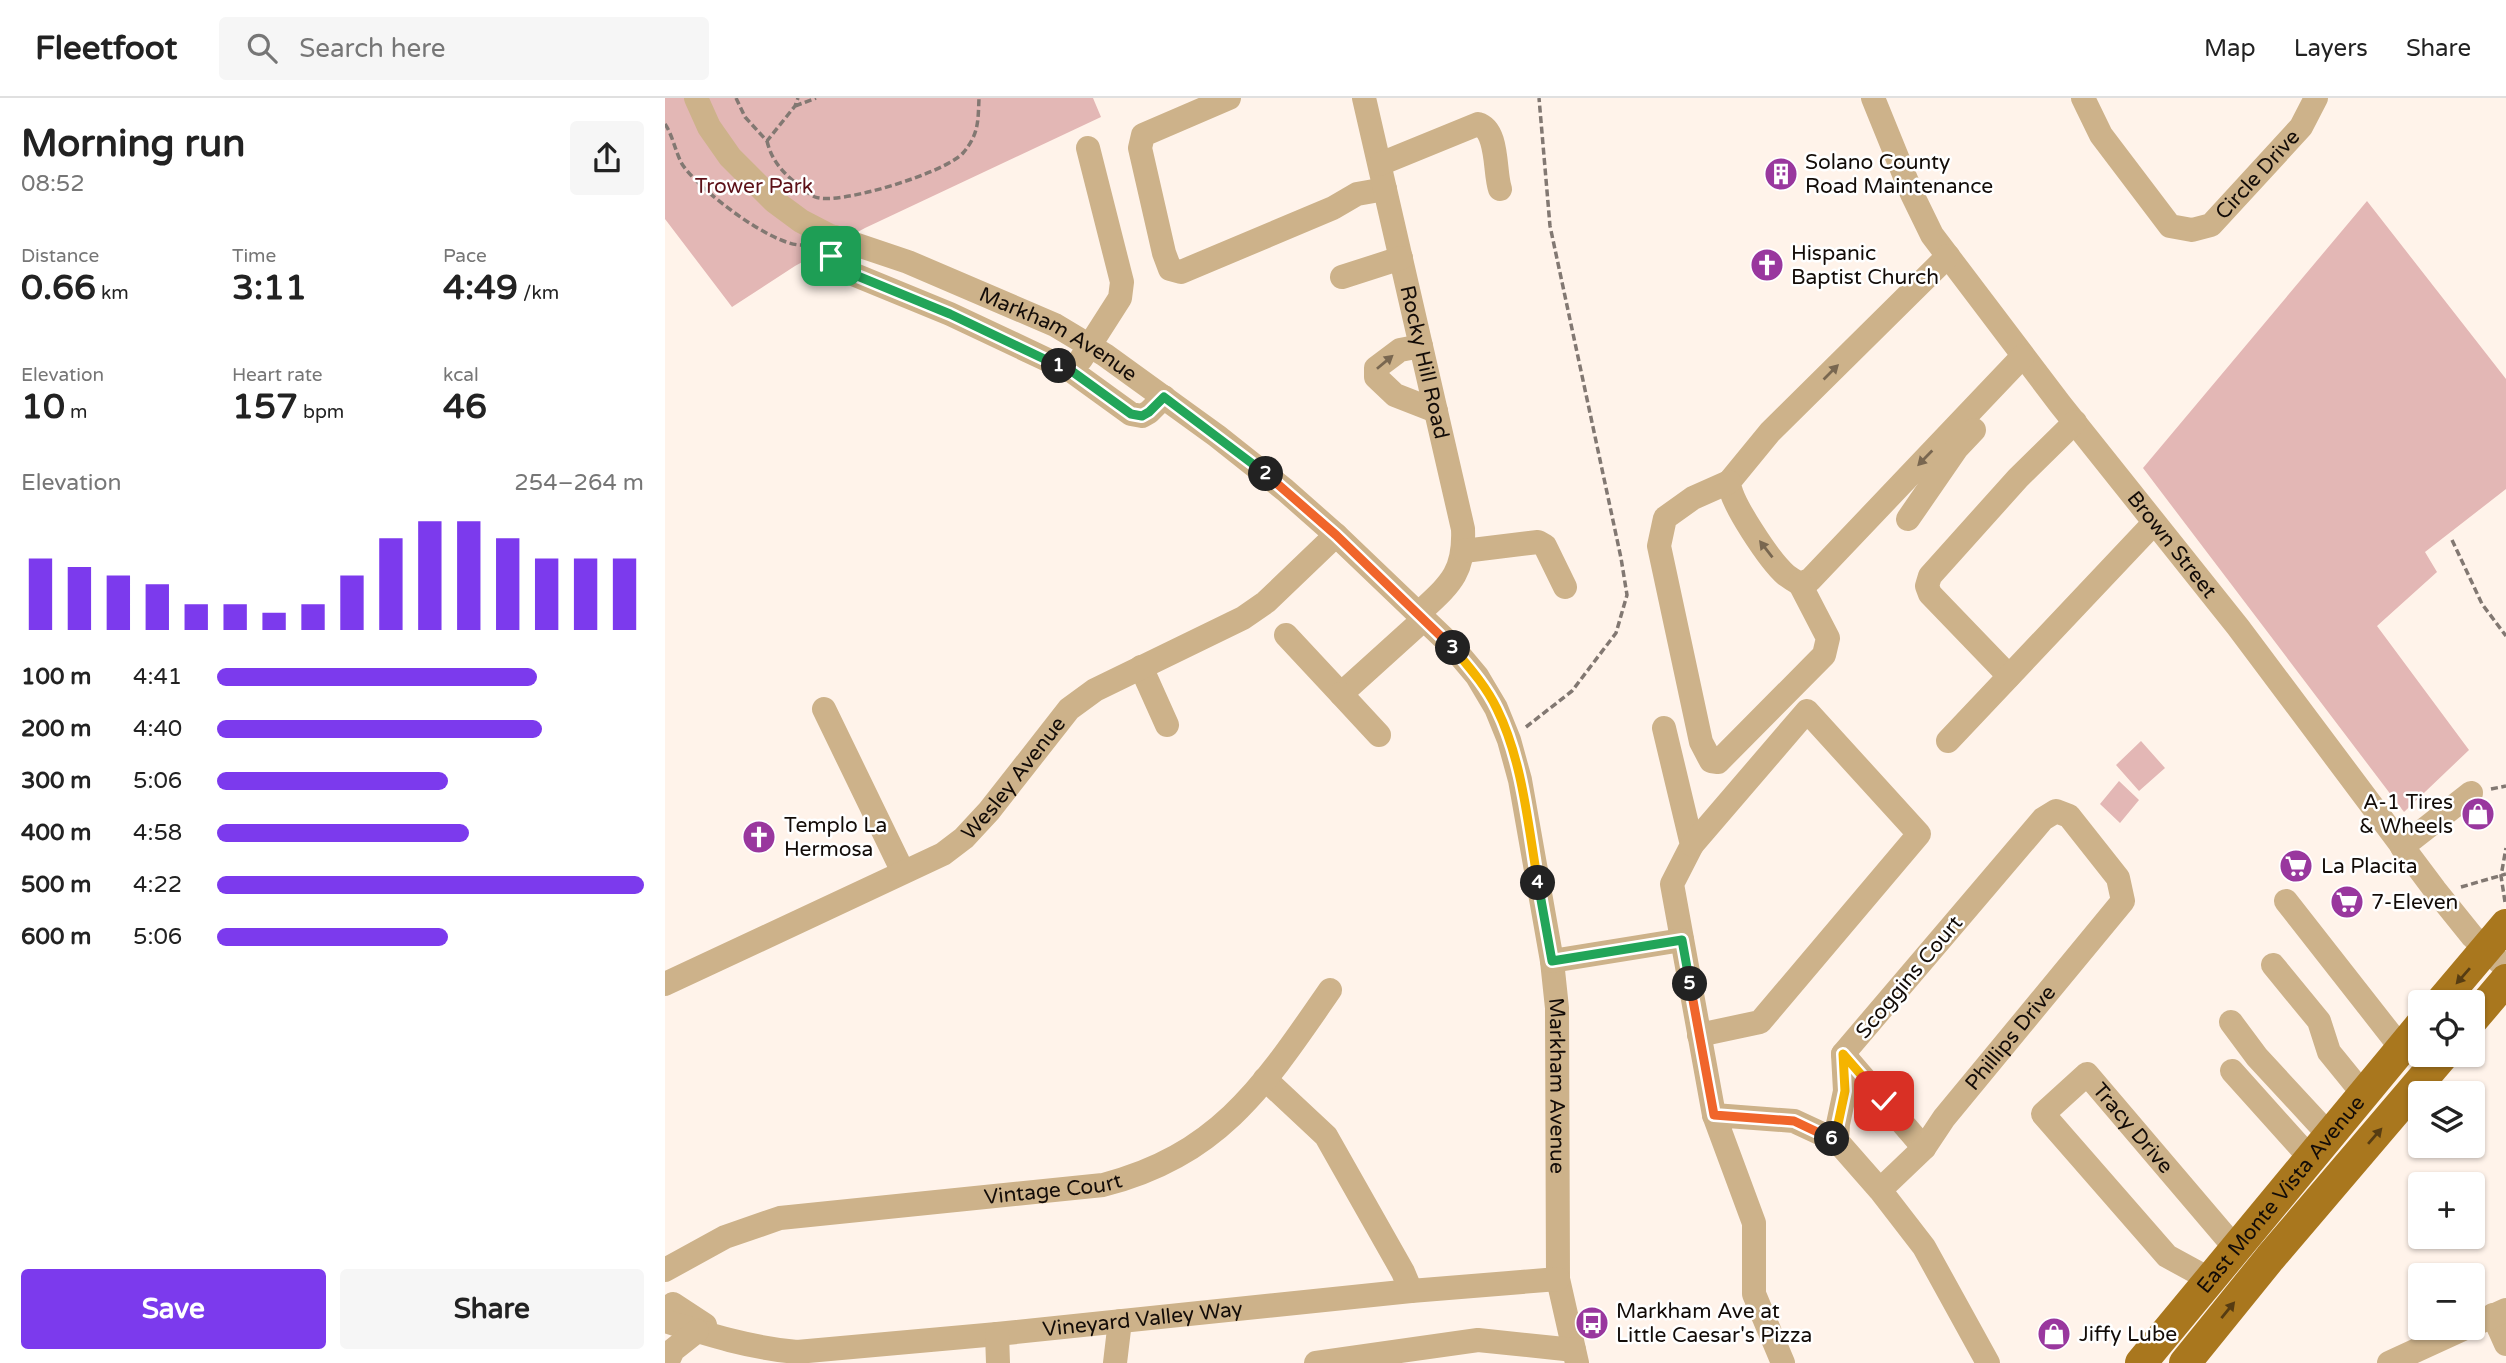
<!DOCTYPE html>
<meta charset="utf-8">
<style>
:root{--surface:#fff;--page:#f6f6f6;--text:#222;--muted:#767676;--line:#e0e0e0;--accent:#7c3aed}
body{margin:0;font-family:"Varela Round",sans-serif;background:var(--page);color:var(--text);height:100vh;display:flex;flex-direction:column;font-size:26px;white-space:nowrap}
*{box-sizing:border-box;margin:0}
p{font-size:23px;color:var(--muted)}
.icon{flex:none;width:38px;height:38px;fill:none;stroke:currentColor;stroke-width:2;stroke-linecap:round;stroke-linejoin:round}
.map{position:relative;flex:1;overflow:hidden}
.side{display:flex;flex-direction:column;background:var(--surface);width:665px}
.side>*{flex:none}
.tools{position:absolute;left:1743px;top:892px;display:grid;gap:14px}
.tools a{display:grid;place-items:center;width:77px;height:77px;border-radius:7px;background:var(--surface);box-shadow:0 2px 5px #0004;font-size:35px}
.pin{position:absolute;display:grid;place-items:center;width:60px;height:60px;color:#fff;margin:-30px;border-radius:14px;box-shadow:0 4px 10px #0006}
.km{position:absolute;width:35px;height:35px;margin:-18px;border-radius:50%;background:#222;color:#fff;font-size:19px;line-height:35px;text-align:center}
.round{display:grid;place-items:center;flex:none;width:74px;height:74px;border-radius:7px;background:var(--page)}
.summary{display:flex;align-items:center;justify-content:space-between;height:119px;padding:0 21px}
h1{font-size:38px;font-weight:700;line-height:52px}
.figures{display:grid;grid-template-columns:repeat(3,1fr);gap:10px;height:119px;padding:7px 21px}
.figures div{display:grid;align-content:center}
.figures b{font-size:35px;font-weight:700}
.figures small{font-size:19px;font-weight:400}
.figures p{font-size:19px}
.chart{height:196px;padding:14px 21px}
.chart p{display:flex;justify-content:space-between}
.chart svg{width:100%;height:126px;margin-top:7px;stroke:var(--accent);stroke-width:6}
.button{display:flex;gap:14px;margin-top:auto;padding:14px 21px}
.button a{flex:1;height:80px;border-radius:7px;background:var(--accent);color:#fff;font-size:28px;font-weight:700;line-height:80px;text-align:center}
.button a+a{background:var(--page);color:var(--text)}
ul{padding:0 21px;list-style:none;font-size:23px}
li{display:grid;grid-template-columns:112px 84px 1fr;align-items:center;height:52px}
li i{height:18px;border-radius:9px;background:var(--accent)}
header{display:flex;align-items:center;gap:42px;box-sizing:border-box;height:98px;padding:0 35px;background:var(--surface);border-bottom:2px solid var(--line)}
header strong{font-size:33px}
nav{display:flex;gap:38px;margin-inline-start:auto;font-size:24px}
.search{width:490px;height:63px;background:var(--page);display:flex;align-items:center;gap:18px;box-sizing:border-box;padding:0 24px;border-radius:7px;color:var(--muted);font-size:26px}
main{display:flex;flex:1;min-height:0}
.map>svg:first-child{display:block}
.green{fill:#e3b7b5}
.lines{fill:none;stroke-linecap:round;stroke-linejoin:round}
.path{stroke:#827872;stroke-width:3.5;stroke-dasharray:7 3.5;stroke-linecap:butt}
.minor{stroke:#cdb28a;stroke-width:24}
.major{stroke:#a9771e;stroke-width:32}
.oneway{fill:#796750}
.oneway2{fill:#563c12}
.split-1-casing{stroke:#fff;stroke-width:14}
.split-2-casing{stroke:#fff;stroke-width:14}
.split-3-casing{stroke:#fff;stroke-width:14}
.split-4-casing{stroke:#fff;stroke-width:14}
.split-5-casing{stroke:#fff;stroke-width:14}
.split-6-casing{stroke:#fff;stroke-width:14}
.split-7-casing{stroke:#fff;stroke-width:14}
.split-1{stroke:#22a559;stroke-width:9}
.split-2{stroke:#22a559;stroke-width:9}
.split-3{stroke:#f0652b;stroke-width:9}
.split-4{stroke:#f5b400;stroke-width:9}
.split-5{stroke:#22a559;stroke-width:9}
.split-6{stroke:#f0652b;stroke-width:9}
.split-7{stroke:#f5b400;stroke-width:9}
.labels{text-anchor:middle;stroke-width:5;stroke-linejoin:round;paint-order:stroke}
.poi-label{font-size:21px;fill:#130c08;stroke:#fff;text-anchor:start}
.street-label{font-size:21px;fill:#130c08;stroke:#fff}
.park-label{font-size:21px;fill:#5d1118;stroke:#fff}
</style>
<header>
<strong>Fleetfoot</strong>
<div class="search"><svg class="icon" aria-label="search" viewBox="0 0 24 24"><circle cx="10" cy="10" r="6"/><path d="M15 15l6 6"/></svg>Search here</div>
<nav><a>Map</a><a>Layers</a><a>Share</a></nav>
</header>
<main>
<section class="side">
<div class="summary"><div><h1>Morning run</h1><p>08:52</p></div><a class="round"><svg class="icon" aria-label="share" viewBox="0 0 24 24"><path d="M12 15V3M7 8l5-5 5 5M5 13v7h14v-7"/></svg></a></div>
<div class="figures">
<div><p>Distance</p><b>0.66<small> km</small></b></div>
<div><p>Time</p><b>3:11</b></div>
<div><p>Pace</p><b>4:49<small> /km</small></b></div>
</div>
<div class="figures">
<div><p>Elevation</p><b>10<small> m</small></b></div>
<div><p>Heart rate</p><b>157<small> bpm</small></b></div>
<div><p>kcal</p><b>46</b></div>
</div>
<div class="chart"><p><span>Elevation</span>254–264 m</p>
<svg viewBox="0 0 160 44" preserveAspectRatio="none"><path d="M5 44V19M15 44V22M25 44V25M35 44V28M45 44V35M55 44V35M65 44V38M75 44V35M85 44V25M95 44V12M105 44V6M115 44V6M125 44V12M135 44V19M145 44V19M155 44V19"/></svg>
</div>
<ul>
<li><b>100 m</b>4:41<i style="width:75%"></i></li>
<li><b>200 m</b>4:40<i style="width:76%"></i></li>
<li><b>300 m</b>5:06<i style="width:54%"></i></li>
<li><b>400 m</b>4:58<i style="width:59%"></i></li>
<li><b>500 m</b>4:22<i style="width:100%"></i></li>
<li><b>600 m</b>5:06<i style="width:54%"></i></li>
</ul>
<div class="button"><a>Save</a><a>Share</a></div>
</section>
<div class="map">
<svg width="1841" height="1265" viewBox="0 0 1841 1265">
<rect width="100%" height="100%" fill="#fff3ea"/>
<path class="green" d="M 0,0 L 428,0 L 436,19 L 200,130 L 130,168 L 67,209 L 0,121 Z
M 1702,103 L 1841,281 L 1841,391 L 1760,454 L 1772,474 L 1712,528 L 1804,652 L 1739,714 L 1478,370 Z
M 1476,643 L 1500,670 L 1474,693 L 1451,667 Z
M 1454,683 L 1474,702 L 1455,725 L 1435,706 Z"/>
<g class="lines">
<path class="path" d="M 71,0 L 80,19 L 102,43 L 130,8 L 133,0
M 130,8 L 151,0
M 0,26 C 8,38 10,53 17,66 C 34,92 106,147 136,147
M 102,43 C 107,64 119,76 136,89 C 140,92 145,97 150,99 C 174,108 282,74 298,55 C 314,36 313,23 314,0
M 1787,442 L 1817,506 L 1841,538
M 861,629 L 907,593 L 951,535 L 962,497 L 956,460 L 885,128 L 874,0
M 1826,691 L 1841,688
M 1796,789 L 1841,776
M 1840,804 L 1836,778 L 1841,750"/>
<g class="minor">
<path id="s1" d="M 31,0 L 44,29 L 65,59 L 109,103 L 136,123 L 163,137 L 243,164 L 390,227 L 440,257 L 552,338 L 620,392 L 671,437 L 786,547 L 812,578 L 831,610 L 844,642 L 855,682 L 887,863 L 892,910 L 893,1181 L 912,1265"/>
<path d="M 564,0 L 478,37 L 475,50 L 499,155 L 505,171 L 516,174 L 668,110 L 692,96 L 720,91"/>
<path id="s2" d="M 699,0 L 798,431 C 800,476 784,487 753,516"/>
<path id="s3" d="M 1208,0 L 1247,96 L 1267,137 L 1395,306 L 1573,529 L 1770,792 L 1807,838 L 1841,870"/>
<path id="s4" d="M 1418,0 L 1436,37 L 1505,128 L 1527,132 L 1546,127 L 1636,29 L 1651,0"/>
<path d="M 715,66 L 813,26 C 834,32 829,74 835,91"/>
<path d="M 170,139 L 166,158 L 173,170 L 285,216 L 408,274 L 466,316 L 477,318 L 484,314 L 499,299"/>
<path d="M 1283,158 L 1105,334 L 1064,384 C 1065,404 1105,463 1121,477 C 1125,480 1130,483 1135,486 L 1145,482 L 1358,258"/>
<path d="M 677,179 L 736,160"/>
<path d="M 756,248 L 735,252 L 711,270 L 711,279 L 730,297 L 771,313"/>
<path d="M 416,261 L 455,200 L 457,184 L 423,50"/>
<path d="M 1064,384 L 1028,400 L 1000,420 L 994,448 L 1036,644 L 1046,663 L 1053,664 L 1159,557 L 1163,540 L 1135,486"/>
<path d="M 1243,421 L 1292,350 L 1309,332"/>
<path d="M 799,453 L 873,444 L 880,448 L 900,489"/>
<path d="M 621,537 L 676,596 L 759,521"/>
<path d="M 476,569 L 502,627"/>
<path d="M 1344,578 L 1265,496 L 1262,488 L 1265,478 L 1353,380 L 1410,324"/>
<path d="M 676,596 L 714,637"/>
<path d="M 159,611 L 238,774"/>
<path d="M 999,630 L 1027,747 L 1007,786 L 1049,1017"/>
<path d="M 1283,643 L 1489,425"/>
<path d="M 1027,747 L 1142,613 L 1254,736 L 1095,924 L 1034,937"/>
<path d="M 1737,749 L 1806,695"/>
<path d="M 1621,803 L 1737,951"/>
<path d="M 887,863 L 1017,842"/>
<path d="M 1608,867 L 1654,923 L 1664,954 L 1699,997"/>
<path id="s5" d="M 0,886 L 278,756 L 299,740 L 324,713 L 404,611 L 430,592 L 578,520 L 601,504 L 671,437"/>
<path d="M 1566,924 L 1592,959 L 1665,1038"/>
<path d="M 1178,956 L 1259,1050"/>
<path d="M 1567,973 L 1646,1061"/>
<path d="M 600,981 L 661,1038 L 738,1174 L 746,1193"/>
<path id="s6" d="M 1215,1092 L 1259,1050 L 1279,1020 L 1458,803 L 1453,780 L 1404,718 L 1391,713 L 1378,721 L 1178,956 L 1180,993 L 1173,1026 L 1172,1043 L 1215,1092 L 1259,1149 L 1323,1265"/>
<path id="s7" d="M 0,1172 L 60,1139 L 115,1120 L 438,1087 C 555,1057 600,986 665,892"/>
<path id="s8" d="M 1546,1182 L 1502,1158 L 1378,1016 L 1422,976 L 1571,1151"/>
<path d="M 8,1206 L 40,1227"/>
<path d="M 1828,1217 L 1841,1246"/>
<path id="s9" d="M 0,1223 C 44,1237 86,1250 132,1254 L 332,1236 L 746,1193 L 893,1181"/>
<path d="M 1808,1227 L 1841,1212"/>
<path d="M 332,1236 L 333,1265"/>
<path d="M 2,1265 L 8,1252 L 32,1233"/>
<path d="M 450,1265 L 455,1223"/>
<path d="M 651,1265 L 813,1242 L 909,1252"/>
<path d="M 1118,1265 L 1089,1196 L 1089,1125 L 1049,1017 L 1129,1023 L 1172,1043"/>
<path d="M 1724,1265 L 1800,1230"/>
</g>
<g class="major">
<path d="M 1775,905 L 1841,827"/>
<path d="M 1808,921 L 1841,882"/>
<path id="s10" d="M 1476,1265 L 1755,928"/>
<path d="M 1520,1265 L 1605,1160 L 1778,957"/>
</g>
</g>
<defs><path id="oneway-solid" d="M-6-.8H1V-3.2L6.5 0L1 3.2V.8H-6Z" transform="scale(1.75)"/></defs>
<g class="oneway">
<use href="#oneway-solid" transform="translate(720 264) rotate(-40)"/>
<use href="#oneway-solid" transform="translate(1166 274) rotate(-45)"/>
<use href="#oneway-solid" transform="translate(1260 360) rotate(134)"/>
<use href="#oneway-solid" transform="translate(1101 451) rotate(-128)"/>
</g>
<g class="oneway2">
<use href="#oneway-solid" transform="translate(1798 878) rotate(131)"/>
<use href="#oneway-solid" transform="translate(1710 1038) rotate(-49)"/>
<use href="#oneway-solid" transform="translate(1563 1212) rotate(-51)"/>
</g>
<g class="lines">
<defs>
<path id="split-1" d="M 166,158 L 173,170 L 285,216 L 394,268"/>
<path id="split-2" d="M 394,268 L 408,274 L 466,316 L 477,318 L 484,314 L 499,299 L 601,376"/>
<path id="split-3" d="M 601,376 L 671,437 L 788,550"/>
<path id="split-4" d="M 788,550 C 804,569 821,588 832,611 C 858,664 863,728 873,785"/>
<path id="split-5" d="M 873,785 L 887,863 L 1017,842 L 1025,886"/>
<path id="split-6" d="M 1025,886 L 1049,1017 L 1129,1023 L 1167,1041"/>
<path id="split-7" d="M 1167,1041 L 1172,1043 L 1173,1026 L 1180,993 L 1178,956 L 1219,1003"/>
</defs>
<use href="#split-1" class="split-1-casing"/>
<use href="#split-2" class="split-2-casing"/>
<use href="#split-3" class="split-3-casing"/>
<use href="#split-4" class="split-4-casing"/>
<use href="#split-5" class="split-5-casing"/>
<use href="#split-6" class="split-6-casing"/>
<use href="#split-7" class="split-7-casing"/>
<use href="#split-1" class="split-1"/>
<use href="#split-2" class="split-2"/>
<use href="#split-3" class="split-3"/>
<use href="#split-4" class="split-4"/>
<use href="#split-5" class="split-5"/>
<use href="#split-6" class="split-6"/>
<use href="#split-7" class="split-7"/>
</g>
<defs>
<symbol id="building-disc" viewBox="-11 -11 22 22"><circle r="9.5" fill="#99379e" stroke="#fff"/><path d="M-4-6H4V6H1V3H-1V6H-4ZM-2.5-4.3h1.7v1.8h-1.7ZM.8-4.3h1.7v1.8H.8ZM-2.5-1h1.7V.8h-1.7ZM.8-1h1.7V.8H.8Z" fill="#fff"/></symbol>
<symbol id="church-disc" viewBox="-11 -11 22 22"><circle r="9.5" fill="#99379e" stroke="#fff"/><path d="M-1.2-6h2.4v3.5h3.3v2.4h-3.3V6h-2.4V-.1h-3.3v-2.4h3.3Z" fill="#fff"/></symbol>
<symbol id="shop-disc" viewBox="-11 -11 22 22"><circle r="9.5" fill="#99379e" stroke="#fff"/><path d="M-5-2.5h2.3a2.7 3.5 0 0 1 5.4 0H5L5.5 6h-11ZM-1.5-2.5h3a1.5 2.3 0 0 0-3 0Z" fill="#fff"/></symbol>
<symbol id="supermarket-disc" viewBox="-11 -11 22 22"><circle r="9.5" fill="#99379e" stroke="#fff"/><path d="M-6-5.5h2.5l.6 2H6L4.5 2H-2.5L-4.4-4H-6ZM-1.5 3.2a1.3 1.3 0 1 0 .1 0ZM3 3.2a1.3 1.3 0 1 0 .1 0Z" fill="#fff"/></symbol>
<symbol id="bus-disc" viewBox="-11 -11 22 22"><circle r="9.5" fill="#99379e" stroke="#fff"/><path d="M-5-6H5V4H4V6H2V4H-2V6H-4V4H-5ZM-3.5-4V0h7V-4ZM-3.5 1.2v1.5H-2V1.2ZM2 1.2v1.5H3.5V1.2Z" fill="#fff"/></symbol>
</defs>
<g fill-rule="evenodd">
<use href="#building-disc" x="1097" y="57" width="38" height="38"/>
<use href="#church-disc" x="1083" y="148" width="38" height="38"/>
<use href="#shop-disc" x="1794" y="697" width="38" height="38"/>
<use href="#church-disc" x="75" y="720" width="38" height="38"/>
<use href="#supermarket-disc" x="1612" y="749" width="38" height="38"/>
<use href="#supermarket-disc" x="1663" y="785" width="38" height="38"/>
<use href="#bus-disc" x="908" y="1206" width="38" height="38"/>
<use href="#shop-disc" x="1370" y="1217" width="38" height="38"/>
</g>
<g class="labels">
<g class="poi-label">
<text x="1140" y="71">Solano County<tspan x="1140" dy="24">Road Maintenance</tspan></text>
<text x="1126" y="162">Hispanic<tspan x="1126" dy="24">Baptist Church</tspan></text>
<text x="1788" y="711" text-anchor="end">A-1 Tires<tspan x="1788" dy="24">&amp; Wheels</tspan></text>
<text x="119" y="734">Templo La<tspan x="119" dy="24">Hermosa</tspan></text>
<text x="1656" y="775">La Placita</text>
<text x="1706" y="811">7-Eleven</text>
<text x="951" y="1220">Markham Ave at<tspan x="951" dy="24">Little Caesar's Pizza</tspan></text>
<text x="1414" y="1243">Jiffy Lube</text>
</g>
<g class="street-label">
<text dy="7" stroke="none"><textPath href="#s4" startOffset="266">Circle Drive</textPath></text>
<text dy="7" stroke="none"><textPath href="#s1" startOffset="446">Markham Avenue</textPath></text>
<text dy="7" stroke="none"><textPath href="#s2" startOffset="271">Rocky Hill Road</textPath></text>
<text dy="7" stroke="none"><textPath href="#s3" startOffset="541">Brown Street</textPath></text>
<text dy="7" stroke="none"><textPath href="#s5" startOffset="411">Wesley Avenue</textPath></text>
<text transform="translate(1244 879) rotate(-50)" y="7">Scoggins Court</text>
<text dy="7" stroke="none"><textPath href="#s6" startOffset="201">Phillips Drive</textPath></text>
<text dy="7" stroke="none"><textPath href="#s1" startOffset="1412">Markham Avenue</textPath></text>
<text dy="7" stroke="none"><textPath href="#s8" startOffset="369">Tracy Drive</textPath></text>
<text dy="7" stroke="none"><textPath href="#s7" startOffset="401">Vintage Court</textPath></text>
<text dy="7" stroke="none"><textPath href="#s10" startOffset="219">East Monte Vista Avenue</textPath></text>
<text dy="7" stroke="none"><textPath href="#s9" startOffset="483">Vineyard Valley Way</textPath></text>
</g>
<g class="park-label">
<text x="89" y="95">Trower Park</text>
</g>
</g>
</svg>
<div class="tools">
<a><svg class="icon" aria-label="locate" viewBox="0 0 24 24"><circle cx="12" cy="12" r="6"/><path d="M12 2v4M12 18v4M2 12h4M18 12h4"/></svg></a>
<a><svg class="icon" aria-label="layers" viewBox="0 0 24 24"><path d="M12 4l9 5-9 5-9-5zM3 14l9 5 9-5"/></svg></a>
<a>+</a>
<a>−</a>
</div>
<div class="pin" style="left:166px;top:158px;background:#1e9e55"><svg class="icon" aria-label="arrive" viewBox="0 0 24 24"><path d="M6 21V4h12l-3 4 3 4H6"/></svg></div>
<div class="pin" style="left:1219px;top:1003px;background:#d93025"><svg class="icon" aria-label="check" viewBox="0 0 24 24"><path d="M5 12l5 5 9-10"/></svg></div>
<b class="km" style="left:394px;top:268px">1</b>
<b class="km" style="left:601px;top:376px">2</b>
<b class="km" style="left:788px;top:550px">3</b>
<b class="km" style="left:873px;top:785px">4</b>
<b class="km" style="left:1025px;top:886px">5</b>
<b class="km" style="left:1167px;top:1041px">6</b>
</div>
</main>
